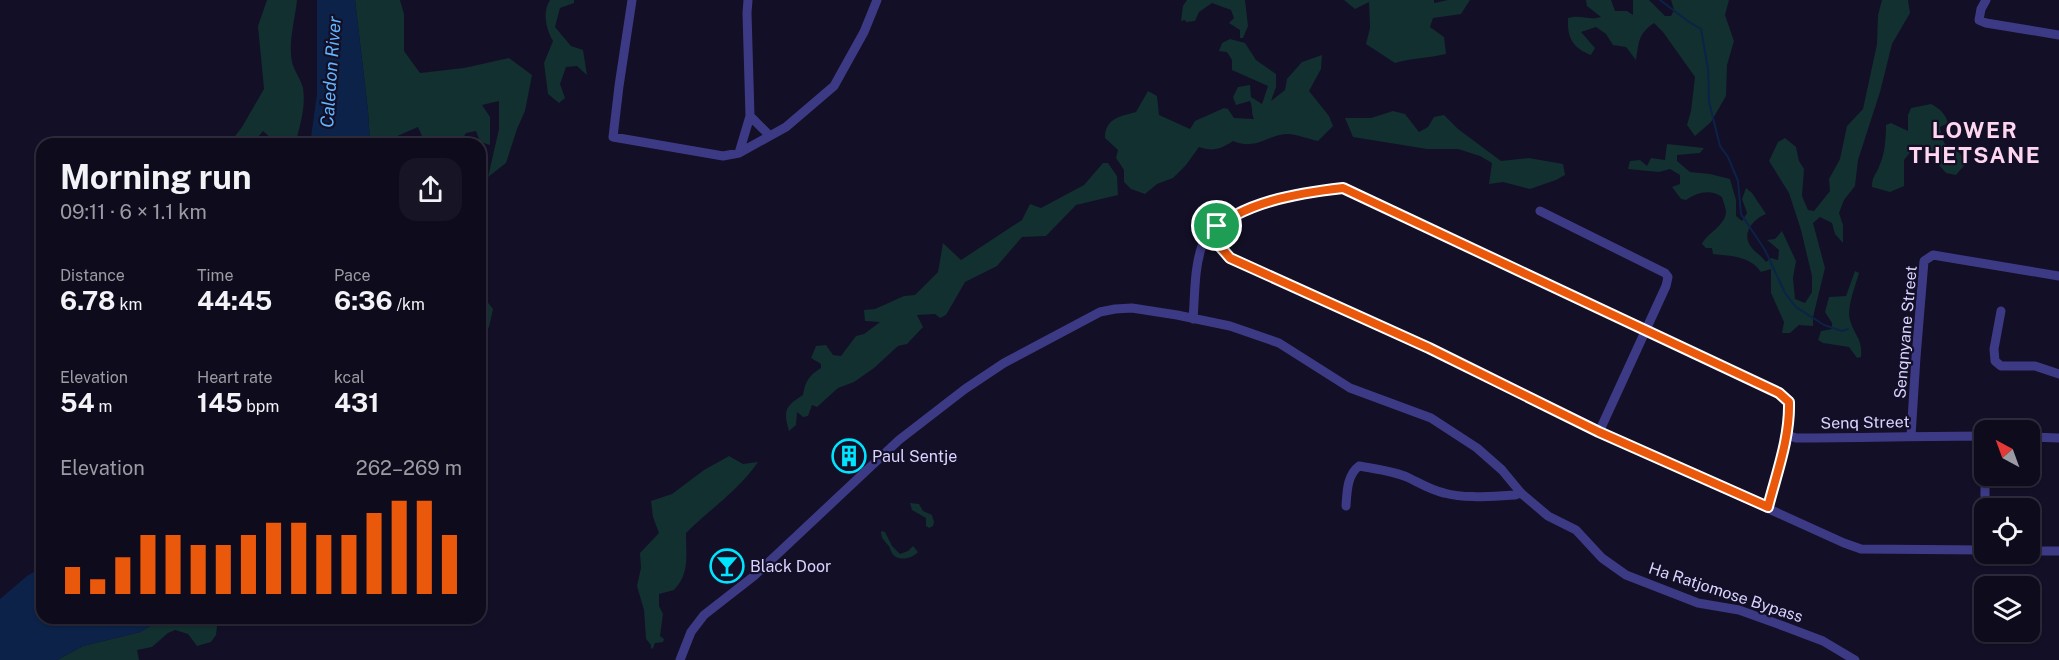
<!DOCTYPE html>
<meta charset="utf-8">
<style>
:root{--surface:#0e0b1c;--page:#171425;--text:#f1f3f6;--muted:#9b9ba3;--line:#2e2b3b;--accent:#ea580c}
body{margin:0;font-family:"Public Sans",sans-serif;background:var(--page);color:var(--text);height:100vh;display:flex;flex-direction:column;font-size:22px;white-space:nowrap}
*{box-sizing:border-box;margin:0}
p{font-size:20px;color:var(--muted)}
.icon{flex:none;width:33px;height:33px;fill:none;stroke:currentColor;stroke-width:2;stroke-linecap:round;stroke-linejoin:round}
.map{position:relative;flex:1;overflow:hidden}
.panel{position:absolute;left:36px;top:138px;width:450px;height:486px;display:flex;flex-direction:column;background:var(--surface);border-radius:18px;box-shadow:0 2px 4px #0004,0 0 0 2px var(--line)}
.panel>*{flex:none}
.needle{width:39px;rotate:319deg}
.buttons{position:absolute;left:1974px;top:420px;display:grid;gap:12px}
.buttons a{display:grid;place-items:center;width:66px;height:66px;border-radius:12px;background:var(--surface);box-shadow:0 2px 4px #0004,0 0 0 2px var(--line);font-size:30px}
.pin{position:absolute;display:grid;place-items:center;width:51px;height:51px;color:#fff;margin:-26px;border:3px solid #fff;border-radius:50%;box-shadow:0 2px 6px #0007}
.round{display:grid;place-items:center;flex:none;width:63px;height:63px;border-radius:18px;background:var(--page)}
.headline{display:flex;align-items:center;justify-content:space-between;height:102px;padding:0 24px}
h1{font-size:33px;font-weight:700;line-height:45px}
.figures{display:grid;grid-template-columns:repeat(3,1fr);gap:9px;height:102px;padding:6px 24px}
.figures div{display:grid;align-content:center}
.figures b{font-size:26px;font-weight:700}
.figures small{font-size:16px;font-weight:400}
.figures p{font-size:16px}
.chart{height:168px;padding:12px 24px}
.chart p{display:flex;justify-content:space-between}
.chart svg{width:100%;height:108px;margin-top:6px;stroke:var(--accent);stroke-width:6}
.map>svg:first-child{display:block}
.green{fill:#12302f}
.water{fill:#0c2248}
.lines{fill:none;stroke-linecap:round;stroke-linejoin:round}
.stream{stroke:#0c2248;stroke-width:2}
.street{stroke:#3d3a85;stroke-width:9}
.route-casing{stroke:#fff;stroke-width:12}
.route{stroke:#ea580c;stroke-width:8}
.labels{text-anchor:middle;stroke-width:4.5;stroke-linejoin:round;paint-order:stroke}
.street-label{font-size:16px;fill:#d9d4ff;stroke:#130f26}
.poi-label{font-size:16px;fill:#d9d4ff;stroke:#130f26;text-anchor:start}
.water-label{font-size:18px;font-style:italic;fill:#62b6ff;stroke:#130f26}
.district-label{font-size:22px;font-weight:bold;letter-spacing:1.5px;fill:#ffd6f0;stroke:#130f26}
</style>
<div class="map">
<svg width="2059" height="660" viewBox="0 0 2059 660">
<rect width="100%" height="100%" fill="#130f26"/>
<path class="green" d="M 267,0 L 297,0 C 295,20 288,42 292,62 C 294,71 301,79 303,88 C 306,107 300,126 295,144 L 273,144 L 273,140 L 263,131 L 252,144 L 229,144 L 242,127 L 264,89 L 258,26 Z
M 355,0 L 400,0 L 404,14 L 404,51 L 420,73 L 464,68 L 509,58 L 532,75 L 525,111 L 517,129 L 506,163 L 488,177 L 499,129 L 499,101 L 482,105 L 490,117 L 490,145 L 480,142 L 476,131 L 466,133 L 459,144 L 425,143 L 418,127 L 379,144 L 370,144 L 368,111 Z
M 550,0 L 574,0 L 574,3 L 560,8 L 555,27 L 571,46 L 583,50 L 587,75 L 577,66 L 566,67 L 560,84 L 565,98 L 559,103 L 548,94 L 544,63 L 553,41 C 546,29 542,12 550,0 Z
M 1187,0 L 1245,0 L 1248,26 L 1243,38 L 1240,38 L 1240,30 L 1229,23 L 1234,18 L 1231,10 L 1212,3 L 1199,12 L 1195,21 L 1186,22 L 1185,20 L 1181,21 L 1183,6 Z
M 1344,0 L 1434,0 L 1434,3 L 1448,0 L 1470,0 L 1461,14 L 1433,18 L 1430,27 L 1444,37 L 1446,54 C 1429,58 1412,58 1395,63 L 1366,44 L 1370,28 L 1369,2 L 1355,9 Z
M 1586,0 L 1611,0 L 1615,11 L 1627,11 L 1633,15 L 1633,0 L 1649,0 L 1665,16 L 1671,16 L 1674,10 L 1671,0 L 1729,0 L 1725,15 L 1734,41 L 1727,65 L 1726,96 L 1711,122 L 1695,136 L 1687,125 L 1691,111 L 1695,77 L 1663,32 L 1654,23 C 1638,34 1639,42 1636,60 L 1626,47 L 1613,45 L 1606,34 L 1596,27 L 1581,32 L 1595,48 L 1591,55 C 1572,48 1567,37 1568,18 C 1582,14 1588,21 1601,17 L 1587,6 Z
M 1882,0 L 1908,0 L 1910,13 L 1892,44 L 1880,92 L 1858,160 L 1855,186 L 1844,200 L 1839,213 L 1843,225 L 1843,243 L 1835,234 L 1832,223 L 1820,217 L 1813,223 L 1825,268 L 1813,317 L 1813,326 L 1799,325 L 1790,333 L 1782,333 L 1784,322 L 1771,293 L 1771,269 L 1761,272 C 1750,256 1731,256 1713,254 L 1712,248 L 1706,248 L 1702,244 C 1707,233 1725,226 1726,212 C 1726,208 1723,201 1722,197 C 1710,189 1698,192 1686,200 L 1681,199 L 1672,187 L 1680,184 L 1680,175 L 1670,169 L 1659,172 L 1628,169 L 1630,161 L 1640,160 L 1647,166 L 1651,158 L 1665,160 L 1667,144 L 1704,148 L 1700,153 L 1677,155 L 1677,161 L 1690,172 L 1710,174 L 1730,179 L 1736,200 L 1736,216 L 1742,221 L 1747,213 L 1742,199 L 1746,188 L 1752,193 L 1766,214 C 1753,219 1740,234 1752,248 C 1756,253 1762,256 1766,262 L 1771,258 L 1778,260 L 1779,250 L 1767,240 L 1775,239 L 1782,231 L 1796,261 L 1793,278 L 1795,299 L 1805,303 L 1812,292 L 1812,276 L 1801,230 L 1789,193 L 1769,161 L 1778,142 L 1785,138 L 1796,147 L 1799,161 L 1804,169 L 1802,196 L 1808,210 L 1814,211 L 1830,191 L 1829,179 L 1840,159 L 1847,126 L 1863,109 L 1877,44 L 1878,15 Z
M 1230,39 L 1245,43 L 1256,60 L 1276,74 L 1276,87 L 1271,101 L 1285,90 L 1287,79 L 1302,62 L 1322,55 L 1321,69 L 1309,91 L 1329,116 L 1333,126 L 1318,141 C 1309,139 1299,135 1289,134 C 1267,134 1258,151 1233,141 C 1221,149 1213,152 1199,147 L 1186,165 L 1173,178 L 1157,184 L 1145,194 L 1131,189 L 1124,182 L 1124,170 L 1116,158 L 1118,150 L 1105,138 C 1105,118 1121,116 1136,112 L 1148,91 L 1157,96 L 1159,115 L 1190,129 L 1195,121 L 1224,108 L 1228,109 L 1234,118 L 1254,119 C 1251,113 1253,107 1250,101 L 1236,105 L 1233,97 L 1238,87 L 1250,85 L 1251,97 L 1262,104 L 1268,86 L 1232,70 L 1232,60 L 1227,52 L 1219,51 L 1222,43 Z
M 1931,104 C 1940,109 1945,113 1948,123 L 1940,127 C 1942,139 1943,148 1956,149 L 1967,162 L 1956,175 L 1946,173 L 1922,146 L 1912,150 L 1904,160 L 1904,186 L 1890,192 L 1872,187 C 1872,175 1877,174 1880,164 C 1885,153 1886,137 1886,125 L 1891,123 L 1908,131 L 1908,115 L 1911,108 Z
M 1393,111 L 1405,114 L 1419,132 L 1428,127 L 1434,117 L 1444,115 L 1458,129 L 1501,161 L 1529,158 L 1563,164 L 1565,175 L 1556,180 L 1530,189 L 1503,182 L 1489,184 L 1492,163 L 1480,156 L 1458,149 L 1427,149 L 1353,137 L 1345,118 L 1371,118 Z
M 1103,163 L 1108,163 L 1117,176 L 1118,195 L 1076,205 L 1046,236 L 1022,237 L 997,266 L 965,282 L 946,315 L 940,318 L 935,314 L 917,315 L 923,327 L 907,344 L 898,346 L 874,368 L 854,382 L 838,388 L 817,407 L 812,405 L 808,416 L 803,417 L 797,412 L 796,425 L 789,431 C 783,411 785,406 803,395 C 805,382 809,375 821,368 L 821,364 L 811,358 L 816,346 L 826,345 L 833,355 L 841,356 L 856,336 L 864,334 L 880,322 L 865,321 L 864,310 L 875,309 L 904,296 L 915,295 L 938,272 L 943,243 L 961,260 L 1022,220 L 1030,204 L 1041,208 L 1084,185 Z
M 1855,271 L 1859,273 C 1856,284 1846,309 1850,320 C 1854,335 1863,339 1861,357 L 1857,358 L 1849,347 L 1823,343 L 1818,340 L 1821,331 L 1832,329 L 1832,323 L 1825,312 L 1829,297 L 1846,296 Z
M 480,276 L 485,299 L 493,309 L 489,327 L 480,336 Z
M 481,411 L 487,415 L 485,433 L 480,445 Z
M 729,456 L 743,464 L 758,462 C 739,490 710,509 686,533 C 686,554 690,574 674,590 L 659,594 L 659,606 L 663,614 L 660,636 L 664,639 L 663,642 L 655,643 L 653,648 L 651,649 L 651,645 L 646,639 L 644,610 L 637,586 L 641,568 L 640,553 L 659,533 L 653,517 L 651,501 L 672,494 L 704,470 Z
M 910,503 L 919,504 L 923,511 L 932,515 L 934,522 L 933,526 L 929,528 L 926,526 L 926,518 L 912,510 Z
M 881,531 L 885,532 L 892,546 L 900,554 L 908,551 L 913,546 L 918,552 C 912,559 897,562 892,553 C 889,548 891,548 887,544 C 883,539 881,538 881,531 Z
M 164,618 L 218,618 L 216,635 L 211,642 L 197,646 L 188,634 L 175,630 L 168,633 L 152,647 L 137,650 L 139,660 L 57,660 L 83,646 L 140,632 Z"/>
<path class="water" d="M 317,0 L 355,0 L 368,111 L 370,144 L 310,144 L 317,94 Z
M 42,567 L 42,618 L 164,618 L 140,632 L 83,646 L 57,660 L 0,660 L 0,599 L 27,576 Z"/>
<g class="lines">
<path class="stream" d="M 1660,0 L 1689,22 L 1701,29 L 1708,69 L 1709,102 L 1720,146 L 1728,157 L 1738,181 L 1741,214 L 1765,250 L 1785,293 L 1796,307 L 1824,325 L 1842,331 L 1848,329"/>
<path class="street" d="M 632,0 L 619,86 L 613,137 L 723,156 L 739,153 L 750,116 L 747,13 L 748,0
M 1986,0 L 1981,9 L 1979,20 L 1986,23 L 2059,35
M 750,116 L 770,136
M 739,153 L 786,127 L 834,86 L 864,32 L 877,0
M 1540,211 L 1665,273 L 1668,277 L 1666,286 L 1599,432
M 1209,234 L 1230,258 L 1429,348 L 1599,432 L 1844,543 L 1861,549 L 1984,550
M 2001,311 L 1994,349 L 1995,361 L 2001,366 L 2035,366 L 2059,374
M 1193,319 C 1195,296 1194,268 1202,246 C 1217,206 1306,192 1343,188 L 1779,393 L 1789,402 L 1787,435 L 1796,438 C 1859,438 1922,436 1984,436
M 1911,436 L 1916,357 L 1924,261 L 1933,255 L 2059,276
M 1984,436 L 1984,475
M 2030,437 L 2059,438
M 1985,476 L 1985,508
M 1346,506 C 1347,492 1347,475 1359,466 C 1375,469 1394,471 1409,478 C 1421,484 1431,490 1444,493 C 1467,499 1492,496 1515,495 L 1521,493
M 1768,507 L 1787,435
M 2030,551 L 2059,551
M 680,660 L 691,632 L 704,615 L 754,576 L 899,440 L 965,389 L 1004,363 L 1100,312 L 1115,309 L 1132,308 L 1177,315 L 1230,326 L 1279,343 L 1350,388 L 1431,418 L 1477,448 L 1502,470 L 1521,493 L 1548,516 L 1576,530 L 1602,558 L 1626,575 L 1698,603 L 1739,610 L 1786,627 L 1823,641 L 1855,660"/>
</g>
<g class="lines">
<defs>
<path id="route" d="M 1343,188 L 1779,393 L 1789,402 C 1790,438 1777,472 1768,507 L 1599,432 L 1429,348 L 1230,258 L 1209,234 C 1242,202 1298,193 1343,188 Z"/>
</defs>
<use href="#route" class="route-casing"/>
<use href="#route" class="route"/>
</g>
<defs>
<symbol id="building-ring" viewBox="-11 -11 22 22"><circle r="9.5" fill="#130f26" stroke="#00e5ff" stroke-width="1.5"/><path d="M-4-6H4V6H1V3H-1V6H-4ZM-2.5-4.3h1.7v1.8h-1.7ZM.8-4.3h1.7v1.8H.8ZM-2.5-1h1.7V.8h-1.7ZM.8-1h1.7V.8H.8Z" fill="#00e5ff"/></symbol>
<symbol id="bar-ring" viewBox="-11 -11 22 22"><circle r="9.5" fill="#130f26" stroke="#00e5ff" stroke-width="1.5"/><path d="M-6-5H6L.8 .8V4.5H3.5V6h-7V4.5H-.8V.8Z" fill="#00e5ff"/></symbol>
</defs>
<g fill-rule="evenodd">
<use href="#building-ring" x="830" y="437" width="38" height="38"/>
<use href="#bar-ring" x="708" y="547" width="38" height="38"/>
</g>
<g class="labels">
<g class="street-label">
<text transform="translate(1905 332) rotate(-85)" y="6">Senqnyane Street</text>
<text transform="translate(1865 422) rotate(-1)" y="6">Senq Street</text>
<text transform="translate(1726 592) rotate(18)" y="6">Ha Ratjomose Bypass</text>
</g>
<g class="poi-label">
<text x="872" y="462">Paul Sentje</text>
<text x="750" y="572">Black Door</text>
</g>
<g class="water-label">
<text transform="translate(331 72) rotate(-86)" y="6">Caledon River</text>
</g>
<g class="district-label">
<text x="1975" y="138">LOWER<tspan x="1975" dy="25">THETSANE</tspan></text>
</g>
</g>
</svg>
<div class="buttons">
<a><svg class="needle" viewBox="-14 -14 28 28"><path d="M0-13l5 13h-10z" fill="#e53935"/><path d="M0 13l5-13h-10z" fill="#9b9ba3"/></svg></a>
<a><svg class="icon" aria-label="locate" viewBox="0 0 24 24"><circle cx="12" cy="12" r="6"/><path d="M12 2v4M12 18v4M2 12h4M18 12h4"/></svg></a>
<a><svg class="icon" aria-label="layers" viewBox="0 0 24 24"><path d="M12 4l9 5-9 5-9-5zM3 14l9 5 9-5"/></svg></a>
</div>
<div class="pin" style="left:1217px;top:226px;background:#1e9e55"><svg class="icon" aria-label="arrive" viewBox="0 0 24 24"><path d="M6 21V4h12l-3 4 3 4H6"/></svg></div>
<section class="panel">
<div class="headline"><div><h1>Morning run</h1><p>09:11 · 6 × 1.1 km</p></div><a class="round"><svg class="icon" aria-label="share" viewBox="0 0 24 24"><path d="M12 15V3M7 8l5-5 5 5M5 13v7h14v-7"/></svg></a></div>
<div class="figures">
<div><p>Distance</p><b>6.78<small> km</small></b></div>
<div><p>Time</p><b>44:45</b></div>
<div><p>Pace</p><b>6:36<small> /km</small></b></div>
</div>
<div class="figures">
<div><p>Elevation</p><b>54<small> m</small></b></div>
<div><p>Heart rate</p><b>145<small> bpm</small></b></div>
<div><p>kcal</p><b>431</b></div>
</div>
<div class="chart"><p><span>Elevation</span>262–269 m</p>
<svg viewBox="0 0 160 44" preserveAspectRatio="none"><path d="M5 44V33M15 44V38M25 44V29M35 44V20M45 44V20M55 44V24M65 44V24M75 44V20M85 44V15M95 44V15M105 44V20M115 44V20M125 44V11M135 44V6M145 44V6M155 44V20"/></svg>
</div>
</section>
</div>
